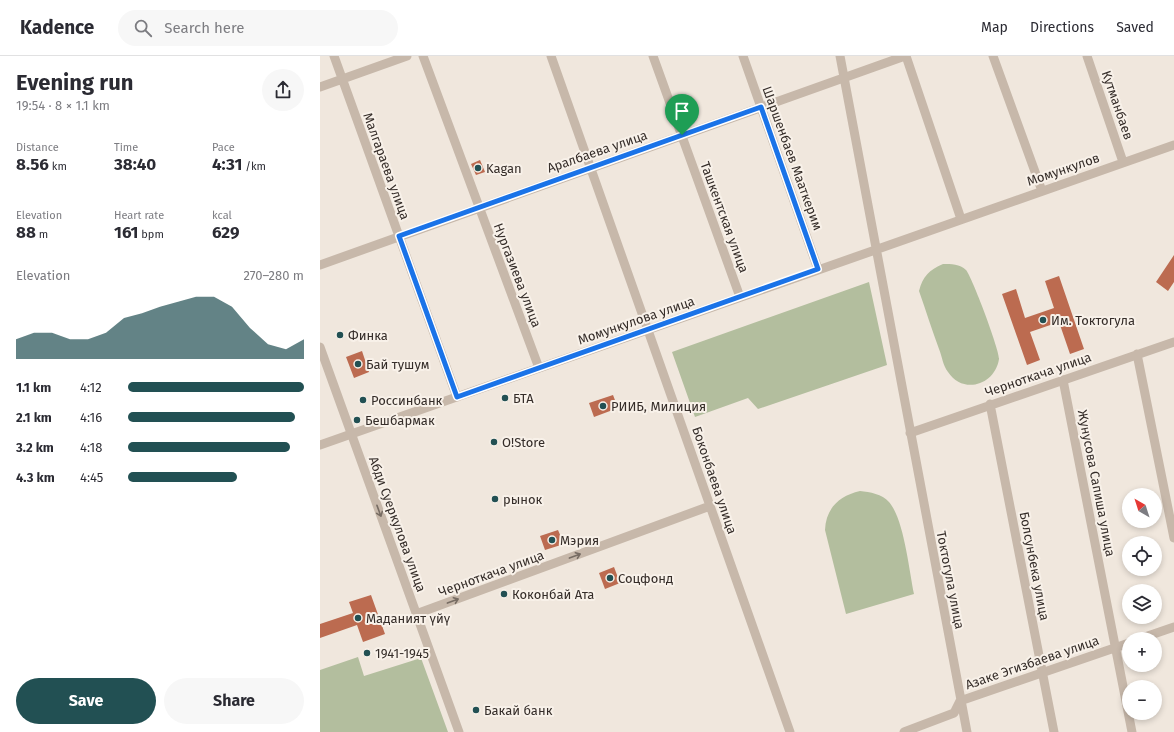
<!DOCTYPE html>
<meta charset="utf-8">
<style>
:root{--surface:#fff;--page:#f7f7f7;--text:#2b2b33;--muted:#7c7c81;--line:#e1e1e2;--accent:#225053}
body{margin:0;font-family:"Fira Sans",sans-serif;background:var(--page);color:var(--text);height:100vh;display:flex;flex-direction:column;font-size:15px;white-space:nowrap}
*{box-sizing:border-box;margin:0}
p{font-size:13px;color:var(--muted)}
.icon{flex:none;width:22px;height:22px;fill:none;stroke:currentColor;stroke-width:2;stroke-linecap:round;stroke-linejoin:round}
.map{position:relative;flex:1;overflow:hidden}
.sheet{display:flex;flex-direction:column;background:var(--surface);width:320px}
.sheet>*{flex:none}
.needle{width:26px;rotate:321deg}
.tools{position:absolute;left:802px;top:432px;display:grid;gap:8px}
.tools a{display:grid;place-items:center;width:40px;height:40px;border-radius:50%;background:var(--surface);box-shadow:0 2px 6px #0003;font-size:20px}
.pin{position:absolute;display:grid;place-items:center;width:34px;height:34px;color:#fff;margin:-41px -17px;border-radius:50% 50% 50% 0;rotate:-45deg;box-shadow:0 0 4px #0007}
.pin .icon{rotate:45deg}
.round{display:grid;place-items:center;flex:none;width:42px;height:42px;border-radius:21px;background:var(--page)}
.head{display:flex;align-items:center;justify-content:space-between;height:68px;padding:0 16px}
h1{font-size:22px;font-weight:700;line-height:30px}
.stats{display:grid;grid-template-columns:repeat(3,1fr);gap:6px;height:68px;padding:4px 16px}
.stats div{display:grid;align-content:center}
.stats b{font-size:17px;font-weight:700}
.stats small{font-size:11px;font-weight:400}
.stats p{font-size:11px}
.chart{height:112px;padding:8px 16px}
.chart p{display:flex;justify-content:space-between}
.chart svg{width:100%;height:72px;margin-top:4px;fill:var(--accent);opacity:.7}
.cta{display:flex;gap:8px;margin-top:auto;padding:8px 16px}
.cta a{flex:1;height:46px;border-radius:24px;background:var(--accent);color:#fff;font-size:16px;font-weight:700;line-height:46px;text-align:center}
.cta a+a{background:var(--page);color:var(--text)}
ul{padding:0 16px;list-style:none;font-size:13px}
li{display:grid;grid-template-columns:64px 48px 1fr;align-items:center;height:30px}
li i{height:10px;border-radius:5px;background:var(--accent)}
header{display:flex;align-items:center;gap:24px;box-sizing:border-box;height:56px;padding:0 20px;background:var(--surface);border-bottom:1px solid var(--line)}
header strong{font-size:19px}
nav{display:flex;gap:22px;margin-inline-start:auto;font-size:14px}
.search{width:280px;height:36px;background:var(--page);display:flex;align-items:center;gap:10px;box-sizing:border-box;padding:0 14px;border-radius:22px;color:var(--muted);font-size:15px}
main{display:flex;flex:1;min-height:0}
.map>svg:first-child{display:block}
.green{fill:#b3be9e}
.building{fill:#bc6b50}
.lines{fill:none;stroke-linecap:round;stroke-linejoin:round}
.minor{stroke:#c7b8aa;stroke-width:9}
.oneway{stroke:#776c63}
.route-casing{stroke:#fff;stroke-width:8}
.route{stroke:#1a73e8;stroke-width:5}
.poi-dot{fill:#225053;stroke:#f8f1e9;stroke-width:1.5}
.labels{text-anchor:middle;stroke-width:4;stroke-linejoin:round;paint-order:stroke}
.street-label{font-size:13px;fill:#352d29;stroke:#f8f1e9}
.poi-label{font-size:13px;fill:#352d29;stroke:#f8f1e9;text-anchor:start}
</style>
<header>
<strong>Kadence</strong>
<div class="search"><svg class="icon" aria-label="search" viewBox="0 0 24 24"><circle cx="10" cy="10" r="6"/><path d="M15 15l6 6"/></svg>Search here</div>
<nav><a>Map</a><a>Directions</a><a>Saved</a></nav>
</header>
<main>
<section class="sheet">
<div class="head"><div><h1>Evening run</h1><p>19:54 · 8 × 1.1 km</p></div><a class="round"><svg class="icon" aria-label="share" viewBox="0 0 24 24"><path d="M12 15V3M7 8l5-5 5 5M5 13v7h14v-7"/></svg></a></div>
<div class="stats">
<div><p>Distance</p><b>8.56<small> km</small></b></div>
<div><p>Time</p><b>38:40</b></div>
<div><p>Pace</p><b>4:31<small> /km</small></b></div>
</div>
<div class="stats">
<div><p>Elevation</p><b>88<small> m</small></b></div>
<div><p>Heart rate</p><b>161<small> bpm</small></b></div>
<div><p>kcal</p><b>629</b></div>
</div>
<div class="chart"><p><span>Elevation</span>270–280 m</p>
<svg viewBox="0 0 160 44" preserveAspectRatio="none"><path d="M0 44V32L10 28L20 28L30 32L40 32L50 28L60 19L70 16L80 12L90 9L100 6L110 6L120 12L130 25L140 35L150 38L160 32V44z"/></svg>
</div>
<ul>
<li><b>1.1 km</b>4:12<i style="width:100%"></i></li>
<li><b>2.1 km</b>4:16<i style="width:95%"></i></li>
<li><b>3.2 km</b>4:18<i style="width:92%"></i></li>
<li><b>4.3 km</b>4:45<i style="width:62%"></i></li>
</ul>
<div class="cta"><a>Save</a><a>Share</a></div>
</section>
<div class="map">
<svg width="854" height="676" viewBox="0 0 854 676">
<rect width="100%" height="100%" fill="#f0e7dd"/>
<path class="green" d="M 623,208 C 631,208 640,208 646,214 C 652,221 680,295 679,303 C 675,329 643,339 628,316 C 623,310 622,300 619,293 C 612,274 606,255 599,235 C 603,220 609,214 623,208 Z
M 549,226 L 567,309 L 438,353 L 428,342 L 375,361 L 352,296 Z
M 540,435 C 550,436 562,438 569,446 C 584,463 589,514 594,538 L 526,558 L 505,474 C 506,452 519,440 540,435 Z
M 38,601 L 44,620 L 101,602 L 128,676 L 0,676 L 0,614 Z"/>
<path class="building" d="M 160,104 L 165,116 L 156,119 L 151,108 Z
M 854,199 L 854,226 L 848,235 L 836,226 Z
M 739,220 L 764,293 L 750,298 L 739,266 L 710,276 L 720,304 L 707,309 L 682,238 L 696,233 L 705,262 L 734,252 L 725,225 Z
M 42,295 L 49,316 L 34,322 L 26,301 Z
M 293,339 L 298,352 L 274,361 L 269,347 Z
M 238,474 L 244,488 L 225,494 L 220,480 Z
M 294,511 L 300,527 L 285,533 L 279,517 Z
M 51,539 L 65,578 L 43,586 L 37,569 L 0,582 L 0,568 L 33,557 L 29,546 Z"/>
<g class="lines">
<path class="minor" d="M 14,0 L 137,341
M 103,0 L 219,312
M 231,0 L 470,676
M 333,0 L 420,241
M 423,0 L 498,213
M 520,0 L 647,676
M 586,0 L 641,163
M 673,0 L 722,135
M 767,0 L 803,106
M 0,31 L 87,0
M 0,209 L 585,0
M 0,291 L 139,676
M 817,298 L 854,482
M 743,324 L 812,676
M 670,348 L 734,676
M 590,377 L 854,286
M 0,389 L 854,89
M 96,558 L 390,450
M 819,583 L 854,571
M 584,676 L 634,657 L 640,645 L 809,587"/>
</g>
<defs><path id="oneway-shaft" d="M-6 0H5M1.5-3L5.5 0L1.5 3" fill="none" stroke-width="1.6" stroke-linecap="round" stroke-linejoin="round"/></defs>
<g class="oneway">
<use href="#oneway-shaft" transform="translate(59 455) rotate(70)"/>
<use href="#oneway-shaft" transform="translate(255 500) rotate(-20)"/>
<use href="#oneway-shaft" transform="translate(133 545) rotate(-20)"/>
</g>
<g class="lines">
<defs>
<path id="route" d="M 441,51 L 498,213 L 137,341 L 79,180 Z"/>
</defs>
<use href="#route" class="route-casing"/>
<use href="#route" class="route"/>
</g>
<g class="poi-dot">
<circle cx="158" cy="112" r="4"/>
<circle cx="723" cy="264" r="4"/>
<circle cx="20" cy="279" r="4"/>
<circle cx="38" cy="308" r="4"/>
<circle cx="185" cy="342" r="4"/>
<circle cx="43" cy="344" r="4"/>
<circle cx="283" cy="350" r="4"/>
<circle cx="37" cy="364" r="4"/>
<circle cx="174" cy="386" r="4"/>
<circle cx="175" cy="443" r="4"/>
<circle cx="232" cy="484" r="4"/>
<circle cx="290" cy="522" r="4"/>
<circle cx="184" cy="538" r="4"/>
<circle cx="38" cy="562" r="4"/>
<circle cx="47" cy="597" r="4"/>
<circle cx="156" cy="654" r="4"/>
</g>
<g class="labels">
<g class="street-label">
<text transform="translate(798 49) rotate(71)" y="5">Кутманбаев</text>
<text transform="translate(277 95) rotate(-19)" y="5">Аралбаева улица</text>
<text transform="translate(473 102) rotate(70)" y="5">Шаршенбаев Мааткерим</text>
<text transform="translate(67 110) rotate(70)" y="5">Малгараева улица</text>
<text transform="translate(743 113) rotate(-19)" y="5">Момункулов</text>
<text transform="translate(405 161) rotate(70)" y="5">Ташкентская улица</text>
<text transform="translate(198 219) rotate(69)" y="5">Нургазиева улица</text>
<text transform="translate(316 264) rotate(-19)" y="5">Момункулова улица</text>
<text transform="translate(718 318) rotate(-19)" y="5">Черноткача улица</text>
<text transform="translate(395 424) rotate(71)" y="5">Боконбаева улица</text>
<text transform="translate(777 427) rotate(79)" y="5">Жунусова Сапиша улица</text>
<text transform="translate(78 468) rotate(70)" y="5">Абди Суеркулова улица</text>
<text transform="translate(715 510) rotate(79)" y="5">Болсунбека улица</text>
<text transform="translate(171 517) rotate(-20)" y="5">Черноткача улица</text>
<text transform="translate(631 524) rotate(79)" y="5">Токтогула улица</text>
<text transform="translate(712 606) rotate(-19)" y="5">Азаке Эгизбаева улица</text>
</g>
<g class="poi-label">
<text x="166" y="117">Kagan</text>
<text x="731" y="269">Им. Токтогула</text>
<text x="28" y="284">Финка</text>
<text x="46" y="313">Бай тушум</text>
<text x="193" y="347">БТА</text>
<text x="51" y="349">Россинбанк</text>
<text x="291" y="355">РИИБ, Милиция</text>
<text x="45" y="369">Бешбармак</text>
<text x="182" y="391">O!Store</text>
<text x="183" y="448">рынок</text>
<text x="240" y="489">Мэрия</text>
<text x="298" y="527">Соцфонд</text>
<text x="192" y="543">Коконбай Ата</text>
<text x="46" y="567">Маданият үйү</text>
<text x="55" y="602">1941-1945</text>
<text x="164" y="659">Бакай банк</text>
</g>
</g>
</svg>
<div class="tools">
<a><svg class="needle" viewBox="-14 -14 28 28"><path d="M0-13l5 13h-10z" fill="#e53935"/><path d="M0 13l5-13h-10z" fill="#7c7c81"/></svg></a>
<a><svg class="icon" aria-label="locate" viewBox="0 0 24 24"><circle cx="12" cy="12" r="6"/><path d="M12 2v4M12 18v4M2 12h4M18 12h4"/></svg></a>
<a><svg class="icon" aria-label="layers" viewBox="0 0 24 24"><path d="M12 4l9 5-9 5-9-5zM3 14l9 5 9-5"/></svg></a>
<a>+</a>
<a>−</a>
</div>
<div class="pin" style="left:362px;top:79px;background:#1e9e55"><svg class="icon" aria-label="arrive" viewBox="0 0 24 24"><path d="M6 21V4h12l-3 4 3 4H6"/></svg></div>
</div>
</main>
